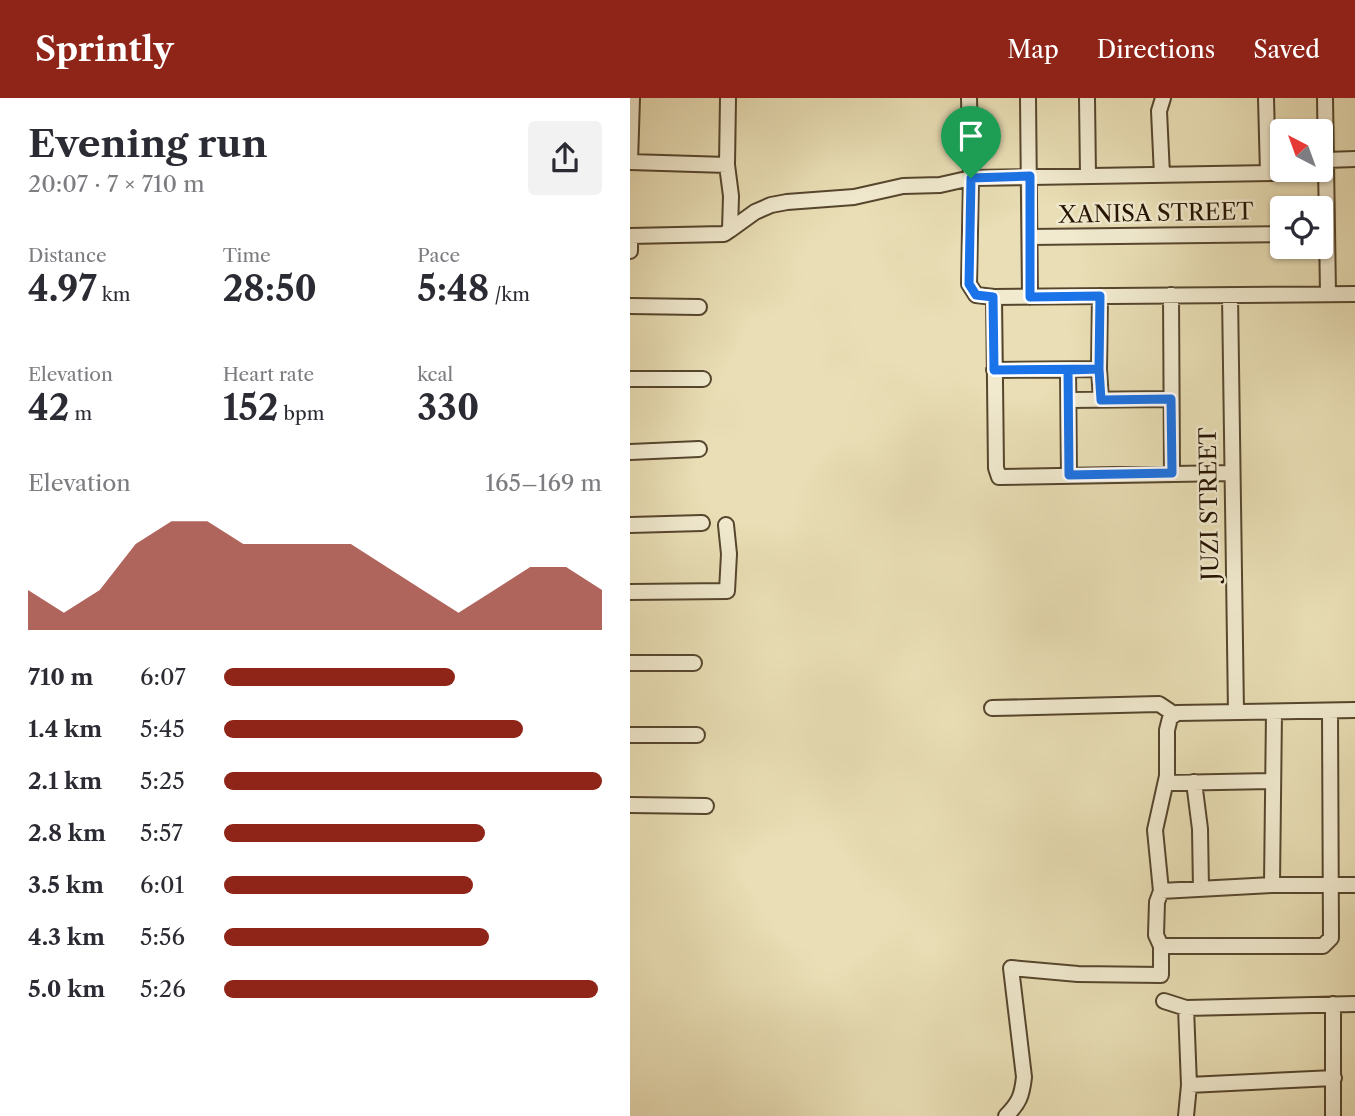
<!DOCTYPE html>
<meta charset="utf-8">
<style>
:root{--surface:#fff;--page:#f2f2f3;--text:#2b2b33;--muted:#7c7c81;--accent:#8f2418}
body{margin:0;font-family:"Libre Caslon Text",serif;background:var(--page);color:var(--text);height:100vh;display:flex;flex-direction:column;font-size:26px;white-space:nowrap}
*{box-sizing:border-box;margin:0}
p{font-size:23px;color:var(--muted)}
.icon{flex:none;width:38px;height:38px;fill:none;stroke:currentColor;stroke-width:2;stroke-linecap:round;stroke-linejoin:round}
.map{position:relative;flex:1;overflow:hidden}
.details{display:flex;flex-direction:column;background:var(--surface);width:630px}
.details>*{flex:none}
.needle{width:46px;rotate:319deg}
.fabs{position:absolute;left:640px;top:21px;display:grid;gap:14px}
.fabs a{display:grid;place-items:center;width:63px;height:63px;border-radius:7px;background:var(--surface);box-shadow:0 2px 5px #0004;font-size:35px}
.pin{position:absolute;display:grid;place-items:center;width:60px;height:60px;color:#fff;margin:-72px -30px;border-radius:50% 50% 50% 0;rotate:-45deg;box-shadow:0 0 7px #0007}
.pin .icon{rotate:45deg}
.round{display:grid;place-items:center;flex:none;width:74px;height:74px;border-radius:7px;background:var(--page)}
.headline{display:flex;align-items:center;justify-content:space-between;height:119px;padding:0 28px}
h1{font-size:38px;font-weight:700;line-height:52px}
.stats{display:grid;grid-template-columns:repeat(3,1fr);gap:10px;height:119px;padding:7px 28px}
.stats div{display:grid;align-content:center}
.stats b{font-size:35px;font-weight:700}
.stats small{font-size:19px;font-weight:400}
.stats p{font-size:19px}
.chart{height:196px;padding:14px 28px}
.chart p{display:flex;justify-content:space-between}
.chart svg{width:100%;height:126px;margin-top:7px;fill:var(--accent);opacity:.7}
ul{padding:0 28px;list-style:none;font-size:23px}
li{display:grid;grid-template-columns:112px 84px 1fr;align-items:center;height:52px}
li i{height:18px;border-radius:9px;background:var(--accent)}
header{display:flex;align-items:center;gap:42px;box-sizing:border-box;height:98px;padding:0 35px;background:var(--accent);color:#fff}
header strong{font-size:33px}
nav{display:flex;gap:38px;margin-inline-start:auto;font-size:24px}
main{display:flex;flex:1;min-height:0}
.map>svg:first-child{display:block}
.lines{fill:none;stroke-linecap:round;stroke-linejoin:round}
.minor-casing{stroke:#56462d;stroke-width:18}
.minor{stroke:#f1eacf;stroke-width:14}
.route-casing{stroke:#fff;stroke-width:14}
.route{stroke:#1a73e8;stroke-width:9}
.labels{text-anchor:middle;stroke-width:5;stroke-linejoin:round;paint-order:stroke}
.street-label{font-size:23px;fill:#251300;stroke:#f1eacf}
</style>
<header>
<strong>Sprintly</strong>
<nav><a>Map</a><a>Directions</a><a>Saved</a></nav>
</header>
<main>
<section class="details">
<div class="headline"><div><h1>Evening run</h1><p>20:07 · 7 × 710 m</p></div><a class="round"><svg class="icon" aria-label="share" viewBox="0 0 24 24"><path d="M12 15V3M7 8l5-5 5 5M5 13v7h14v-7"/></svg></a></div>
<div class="stats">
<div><p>Distance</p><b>4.97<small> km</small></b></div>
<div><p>Time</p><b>28:50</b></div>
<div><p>Pace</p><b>5:48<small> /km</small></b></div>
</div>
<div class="stats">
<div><p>Elevation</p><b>42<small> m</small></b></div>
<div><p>Heart rate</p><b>152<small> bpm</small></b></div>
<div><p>kcal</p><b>330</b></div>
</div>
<div class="chart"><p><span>Elevation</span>165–169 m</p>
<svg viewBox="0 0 160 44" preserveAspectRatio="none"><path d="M0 44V30L10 38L20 30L30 14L40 6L50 6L60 14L70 14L80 14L90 14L100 22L110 30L120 38L130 30L140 22L150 22L160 30V44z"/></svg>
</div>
<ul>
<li><b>710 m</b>6:07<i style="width:61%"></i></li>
<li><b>1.4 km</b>5:45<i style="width:79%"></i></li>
<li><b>2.1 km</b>5:25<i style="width:100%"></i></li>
<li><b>2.8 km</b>5:57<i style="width:69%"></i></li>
<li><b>3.5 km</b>6:01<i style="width:66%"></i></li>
<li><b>4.3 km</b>5:56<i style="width:70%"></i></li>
<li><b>5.0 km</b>5:26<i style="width:99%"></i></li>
</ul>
</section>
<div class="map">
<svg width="725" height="1018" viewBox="0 0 725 1018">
<rect width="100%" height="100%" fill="#e9deb5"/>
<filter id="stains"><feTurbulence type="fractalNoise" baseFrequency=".00286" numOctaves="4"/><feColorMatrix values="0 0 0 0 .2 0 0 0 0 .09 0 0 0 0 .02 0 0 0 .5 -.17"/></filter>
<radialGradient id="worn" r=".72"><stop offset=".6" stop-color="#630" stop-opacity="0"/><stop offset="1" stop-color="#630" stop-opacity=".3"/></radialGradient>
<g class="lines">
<defs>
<path id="minor" d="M 339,0 L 341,80 L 339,186 L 346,197 L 364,199 L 725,196
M 398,0 L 400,199
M 457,0 L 458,78
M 636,0 L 638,75
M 695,0 L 698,196
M 696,62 L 725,61
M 0,64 L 97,67 L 101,98 L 100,132 L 94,136 L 0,138
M 0,64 L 2,0
M 97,67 L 98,0
M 532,77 L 529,13 L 533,0
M 100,132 L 125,114 L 141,107 L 157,104 L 224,99 L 273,88 L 310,87 L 341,80 L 696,74
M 400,139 L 653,136
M 0,153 L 0,138
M 541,197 L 542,375
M 600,197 L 606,614
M 470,198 L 469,271 L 471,302
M 364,199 L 366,370 L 369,379 L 601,375
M 0,208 L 69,209
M 364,272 L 469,271
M 438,272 L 439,377
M 0,281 L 73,281
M 439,302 L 541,301
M 0,354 L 69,351
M 0,427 L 72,425
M 0,494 L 97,493 L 99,456 L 96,427
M 0,565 L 64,565
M 362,610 L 529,606 L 544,616
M 0,637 L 67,637
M 564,684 L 570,731 L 571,791
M 536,685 L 643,683
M 0,707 L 76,708
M 642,787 L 644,614
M 531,793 L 642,787 L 725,787
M 531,848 L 693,848 L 701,840 L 700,613
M 534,903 L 556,910 L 725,906
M 703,906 L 703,1018
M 556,910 L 559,987 L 556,1018
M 559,987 L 704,980
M 376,1018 C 389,1005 392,998 394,979 L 381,870 L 448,876 L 531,877 L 531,848 L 526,837 L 527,804 L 531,793 L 525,732 L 537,678 L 537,632 L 540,620 L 547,615 L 725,612"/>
</defs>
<use href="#minor" class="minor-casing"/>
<use href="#minor" class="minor"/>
</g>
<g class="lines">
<defs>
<path id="route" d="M 341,80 L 339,186 L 346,197 L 363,199 L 364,272 L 469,271 L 471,302 L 541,301 L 542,375 L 439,377 L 438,272 L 469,271 L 470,198 L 400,199 L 400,78 L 341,80"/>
</defs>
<use href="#route" class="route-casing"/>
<use href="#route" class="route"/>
</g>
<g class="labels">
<g class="street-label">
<text transform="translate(526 115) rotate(-1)" y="8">XANISA STREET</text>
<text transform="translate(579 406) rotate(-91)" y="8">JUZI STREET</text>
</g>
</g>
<rect width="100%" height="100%" filter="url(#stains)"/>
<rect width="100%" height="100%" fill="url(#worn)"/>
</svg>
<div class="fabs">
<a><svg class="needle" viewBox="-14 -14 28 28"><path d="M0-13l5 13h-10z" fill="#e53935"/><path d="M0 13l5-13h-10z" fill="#7c7c81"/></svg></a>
<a><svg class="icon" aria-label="locate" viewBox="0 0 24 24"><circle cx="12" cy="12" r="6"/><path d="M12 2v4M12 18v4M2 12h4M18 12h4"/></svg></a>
</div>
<div class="pin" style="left:341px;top:80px;background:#1e9e55"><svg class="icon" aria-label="arrive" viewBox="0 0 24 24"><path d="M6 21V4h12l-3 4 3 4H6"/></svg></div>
</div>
</main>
